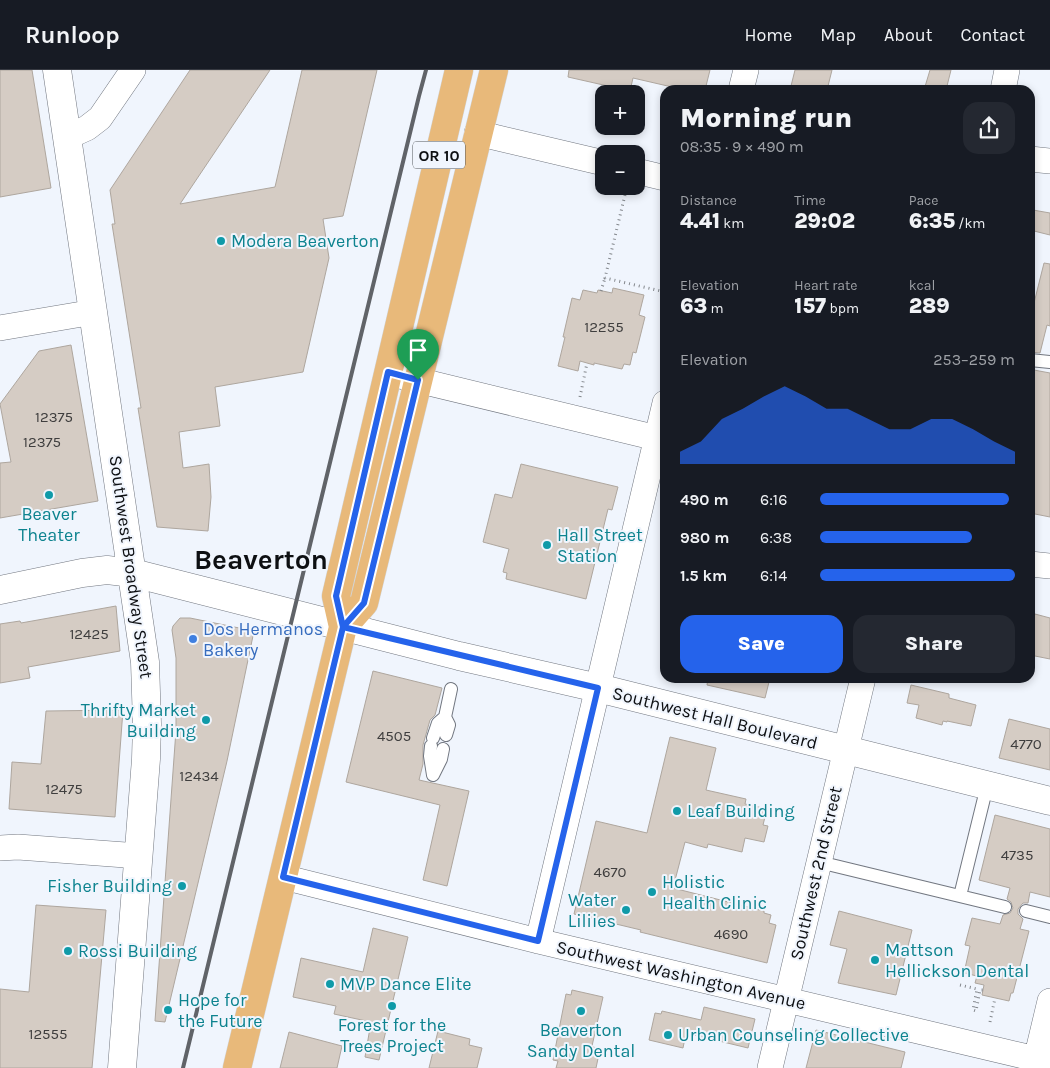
<!DOCTYPE html>
<meta charset="utf-8">
<style>
:root{--surface:#171b24;--page:#242831;--text:#f1f3f6;--muted:#9ea1a6;--line:#363941;--accent:#2563eb}
body{margin:0;font-family:Karla,sans-serif;background:var(--page);color:var(--text);height:100vh;display:flex;flex-direction:column;font-size:19px;white-space:nowrap}
*{box-sizing:border-box;margin:0}
p{font-size:16px;color:var(--muted)}
.icon{flex:none;width:28px;height:28px;fill:none;stroke:currentColor;stroke-width:2;stroke-linecap:round;stroke-linejoin:round}
.map{position:relative;flex:1;overflow:hidden}
.panel{position:absolute;left:660px;top:15px;width:375px;height:598px;display:flex;flex-direction:column;background:var(--surface);border-radius:15px;box-shadow:0 2px 8px #0003}
.panel>*{flex:none}
.controls{position:absolute;left:595px;top:15px;display:grid;gap:10px}
.controls a{display:grid;place-items:center;width:50px;height:50px;border-radius:10px;background:var(--surface);box-shadow:0 2px 8px #0003;font-size:25px}
.pin{position:absolute;display:grid;place-items:center;width:42px;height:42px;color:#fff;margin:-51px -21px;border-radius:50% 50% 50% 0;rotate:-45deg;box-shadow:0 0 5px #0007}
.pin .icon{rotate:45deg}
.round{display:grid;place-items:center;flex:none;width:52px;height:52px;border-radius:15px;background:var(--page)}
.head{display:flex;align-items:center;justify-content:space-between;height:85px;padding:0 20px}
h1{font-size:28px;font-weight:800;line-height:38px}
.stats{display:grid;grid-template-columns:repeat(3,1fr);gap:8px;height:85px;padding:5px 20px}
.stats div{display:grid;align-content:center}
.stats b{font-size:21px;font-weight:800}
.stats small{font-size:14px;font-weight:400}
.stats p{font-size:14px}
.chart{height:140px;padding:10px 20px}
.chart p{display:flex;justify-content:space-between}
.chart svg{width:100%;height:90px;margin-top:5px;fill:var(--accent);opacity:.7}
.action{display:flex;gap:10px;margin-top:auto;padding:10px 20px}
.action a{flex:1;height:58px;border-radius:15px;background:var(--accent);color:#fff;font-size:20px;font-weight:800;line-height:58px;text-align:center}
.action a+a{background:var(--page);color:var(--text)}
ul{padding:0 20px;list-style:none;font-size:16px}
li{display:grid;grid-template-columns:80px 60px 1fr;align-items:center;height:38px}
li i{height:12px;border-radius:6px;background:var(--accent)}
header{display:flex;align-items:center;gap:30px;box-sizing:border-box;height:70px;padding:0 25px;background:var(--surface);border-bottom:1px solid var(--line)}
header strong{font-size:24px}
nav{display:flex;gap:28px;margin-inline-start:auto;font-size:18px}
.map>svg:first-child{display:block}
.building{fill:#d5ccc4;stroke:#aea69e}
.lines{fill:none;stroke-linecap:round;stroke-linejoin:round}
.lane-casing{stroke:#727780;stroke-width:14}
.street-casing{stroke:#727780;stroke-width:26}
.secondary-casing{stroke:#727780;stroke-width:29}
.primary-casing{stroke:#d3d4d4;stroke-width:29}
.path{stroke:#83878c;stroke-width:3;stroke-dasharray:1 4;stroke-linecap:butt}
.lane{stroke:#fff;stroke-width:12}
.street{stroke:#fff;stroke-width:25}
.secondary{stroke:#fff;stroke-width:28}
.primary{stroke:#e8b97a;stroke-width:28}
.rail{stroke:#606368;stroke-width:4}
.route-casing{stroke:#fff;stroke-width:10}
.route{stroke:#2563eb;stroke-width:6}
.culture-dot{fill:#0f9aa8;stroke:#f0f5fd;stroke-width:2}
.shop-dot{fill:#3f7fe0;stroke:#f0f5fd;stroke-width:2}
.labels{text-anchor:middle;stroke-width:4;stroke-linejoin:round;paint-order:stroke}
.number-label{font-size:15px;fill:#3f3e3e}
.shield{fill:#f0f5fd;stroke:#515458;stroke-width:1}
.shield-label{font-size:16px;font-weight:bold;fill:#0d0f12}
.culture-label{font-size:18px;fill:#0d838f;stroke:#f0f5fd;text-anchor:start}
.street-label{font-size:18px;fill:#0d0f12;stroke:#f0f5fd}
.shop-label{font-size:18px;fill:#366cbe;stroke:#f0f5fd;text-anchor:start}
.town-label{font-size:28px;font-weight:bold;fill:#0d0f12;stroke:#f0f5fd}
</style>
<header>
<strong>Runloop</strong>
<nav><a>Home</a><a>Map</a><a>About</a><a>Contact</a></nav>
</header>
<div class="map">
<svg width="1050" height="998" viewBox="0 0 1050 998">
<rect width="100%" height="100%" fill="#f0f5fd"/>
<path class="building" d="M 0,0 L 32,0 L 51,118 L 0,127 Z
M 190,0 L 270,0 L 180,134 L 275,117 L 302,0 L 377,0 L 343,146 L 323,149 L 329,188 L 303,302 L 215,317 L 220,356 L 179,362 L 183,398 L 209,394 L 211,427 L 208,461 L 157,457 L 138,338 L 141,338 L 112,154 L 115,154 L 110,120 Z
M 569,0 L 710,0 L 705,20 L 685,20 L 633,8 L 630,21 L 568,7 Z
M 795,0 L 832,0 L 827,20 L 790,20 Z
M 930,0 L 951,0 L 946,20 L 924,20 Z
M 1033,140 L 1050,143 L 1050,165 L 1030,160 Z
M 1044,193 L 1050,194 L 1050,256 L 1047,255 L 1040,283 L 1030,282 L 1030,232 L 1034,233 Z
M 613,218 L 644,225 L 639,245 L 645,247 L 636,283 L 633,282 L 630,295 L 624,294 L 622,299 L 594,293 L 594,295 L 580,291 L 578,301 L 558,296 L 565,267 L 563,267 L 572,228 L 580,230 L 583,220 L 597,223 L 598,220 L 612,223 Z
M 71,275 L 98,431 L 0,448 L 0,393 L 11,392 L 0,334 L 39,281 Z
M 1034,300 L 1050,303 L 1050,447 L 1030,443 L 1030,319 Z
M 521,394 L 618,417 L 612,440 L 608,439 L 586,529 L 506,509 L 507,503 L 503,502 L 509,479 L 483,472 L 495,424 L 512,428 Z
M 116,536 L 120,581 L 28,597 L 30,608 L 0,613 L 0,554 L 20,551 L 21,553 Z
M 1035,544 L 1050,548 L 1050,589 L 1030,585 L 1030,563 Z
M 180,548 L 190,548 L 254,561 L 227,691 L 165,952 L 155,951 L 176,660 L 176,588 L 172,560 L 173,556 Z
M 373,601 L 442,618 L 435,645 L 430,650 L 423,675 L 423,694 L 419,710 L 469,721 L 447,816 L 423,810 L 440,735 L 346,712 Z
M 708,608 L 770,608 L 765,628 L 707,615 Z
M 911,615 L 949,624 L 949,628 L 976,635 L 971,656 L 947,651 L 947,652 L 943,651 L 942,655 L 916,648 L 919,635 L 907,633 Z
M 123,640 L 115,747 L 9,739 L 12,692 L 41,694 L 46,641 Z
M 1009,649 L 1050,659 L 1050,700 L 999,688 Z
M 670,667 L 716,678 L 706,720 L 746,729 L 745,734 L 767,739 L 763,755 L 768,756 L 764,772 L 745,768 L 742,782 L 708,774 L 707,778 L 685,772 L 673,818 L 764,841 L 764,843 L 771,845 L 769,853 L 776,855 L 767,893 L 640,862 L 641,860 L 574,844 L 596,751 L 647,763 Z
M 995,745 L 1050,759 L 1050,827 L 1030,822 L 1028,833 L 1023,833 L 1018,839 L 1018,844 L 1023,849 L 1020,859 L 1029,861 L 1013,923 L 1011,923 L 1009,931 L 982,925 L 984,915 L 975,913 L 977,906 L 964,903 L 970,876 L 965,875 L 972,848 L 1000,854 L 1003,845 L 1010,843 L 1013,838 L 1011,832 L 1007,829 L 1010,818 L 979,810 Z
M 36,835 L 106,840 L 92,998 L 0,998 L 0,919 L 29,922 Z
M 839,841 L 912,860 L 896,925 L 838,913 L 847,879 L 830,875 Z
M 373,858 L 408,867 L 379,990 L 365,987 L 371,952 L 334,944 L 336,936 L 293,927 L 301,888 L 363,902 Z
M 572,920 L 603,927 L 592,976 L 593,977 L 600,979 L 596,998 L 556,998 L 558,991 L 553,990 L 566,924 L 571,925 Z
M 704,937 L 755,949 L 748,978 L 686,963 L 683,978 L 649,970 L 655,943 L 661,944 L 662,941 L 701,950 Z
M 816,960 L 905,982 L 901,998 L 806,998 Z
M 438,961 L 470,969 L 469,975 L 482,978 L 477,998 L 429,998 Z
M 289,962 L 342,976 L 337,998 L 280,998 Z"/>
<g class="lines">
<defs>
<path id="lane" d="M 1030,290 L 1050,292
M 446,665 L 449,655 L 445,647 L 451,619
M 433,668 L 438,653 L 445,647
M 431,676 L 430,686 L 433,705
M 433,705 L 441,689 L 443,679
M 819,792 L 1005,837
M 960,826 L 987,716
M 1026,841 L 1050,847"/>
<path id="street" d="M 741,20 L 746,0
M 1003,20 L 1007,0
M 477,63 L 604,93
M 67,67 L 87,58 L 100,48 L 133,0
M 1030,89 L 1050,91
M 636,101 L 665,108
M 0,258 L 94,242
M 388,303 L 665,370
M 1030,494 L 1050,496
M 0,778 L 18,777 L 139,786
M 283,807 L 538,871 L 1036,989 L 1050,990
M 538,871 L 665,333
M 770,998 L 863,608
M 1034,998 L 1050,931"/>
<path id="secondary" d="M 57,0 L 145,592 L 147,654 L 146,689 L 122,998
M 0,520 L 82,503 L 107,500 L 133,503 L 459,586 L 598,618 L 1050,731"/>
<path id="primary" d="M 343,557 L 364,533 L 494,0
M 237,998 L 343,557 L 336,526 L 459,0"/>
</defs>
<use href="#lane" class="lane-casing"/>
<use href="#street" class="street-casing"/>
<use href="#secondary" class="secondary-casing"/>
<use href="#primary" class="primary-casing"/>
<path class="path" d="M 625,125 L 605,208 L 665,222
M 601,221 L 605,208
M 580,327 L 587,293
M 960,915 L 977,919 L 973,940 L 976,941 L 980,920 L 983,920
M 990,952 L 995,928"/>
<use href="#lane" class="lane"/>
<use href="#street" class="street"/>
<use href="#secondary" class="secondary"/>
<use href="#primary" class="primary"/>
<path class="rail" d="M 183,998 L 419,26 L 426,0"/>
</g>
<g class="lines">
<defs>
<path id="route" d="M 418,310 L 364,533 L 343,557 L 283,807 L 538,871 L 598,618 L 343,557 L 336,526 L 388,302 L 418,310"/>
</defs>
<use href="#route" class="route-casing"/>
<use href="#route" class="route"/>
</g>
<g class="culture-dot">
<circle cx="221" cy="171" r="5"/>
<circle cx="49" cy="425" r="5"/>
<circle cx="547" cy="475" r="5"/>
<circle cx="206" cy="650" r="5"/>
<circle cx="677" cy="741" r="5"/>
<circle cx="182" cy="816" r="5"/>
<circle cx="652" cy="822" r="5"/>
<circle cx="626" cy="840" r="5"/>
<circle cx="68" cy="881" r="5"/>
<circle cx="875" cy="890" r="5"/>
<circle cx="330" cy="914" r="5"/>
<circle cx="392" cy="936" r="5"/>
<circle cx="168" cy="940" r="5"/>
<circle cx="581" cy="941" r="5"/>
<circle cx="668" cy="965" r="5"/>
</g>
<circle class="shop-dot" cx="193" cy="569" r="5"/>
<g class="labels">
<g class="number-label">
<text x="604" y="262">12255</text>
<text x="54" y="352">12375</text>
<text x="42" y="377">12375</text>
<text x="89" y="569">12425</text>
<text x="394" y="671">4505</text>
<text x="1026" y="679">4770</text>
<text x="199" y="711">12434</text>
<text x="64" y="724">12475</text>
<text x="1017" y="790">4735</text>
<text x="610" y="807">4670</text>
<text x="731" y="869">4690</text>
<text x="48" y="969">12555</text>
</g>
<rect class="shield" x="413" y="71.5" width="52" height="27" rx="4"/>
<g class="shield-label">
<text x="439" y="91">OR 10</text>
</g>
<g class="culture-label">
<text x="231" y="177">Modera Beaverton</text>
<text x="49" y="450" text-anchor="middle">Beaver<tspan x="49" dy="21">Theater</tspan></text>
<text x="557" y="471">Hall Street<tspan x="557" dy="21">Station</tspan></text>
<text x="196" y="646" text-anchor="end">Thrifty Market<tspan x="196" dy="21">Building</tspan></text>
<text x="687" y="747">Leaf Building</text>
<text x="662" y="818">Holistic<tspan x="662" dy="21">Health Clinic</tspan></text>
<text x="172" y="822" text-anchor="end">Fisher Building</text>
<text x="616" y="836" text-anchor="end">Water<tspan x="616" dy="21">Liliies</tspan></text>
<text x="885" y="886">Mattson<tspan x="885" dy="21">Hellickson Dental</tspan></text>
<text x="78" y="887">Rossi Building</text>
<text x="340" y="920">MVP Dance Elite</text>
<text x="178" y="936">Hope for<tspan x="178" dy="21">the Future</tspan></text>
<text x="392" y="961" text-anchor="middle">Forest for the<tspan x="392" dy="21">Trees Project</tspan></text>
<text x="581" y="966" text-anchor="middle">Beaverton<tspan x="581" dy="21">Sandy Dental</tspan></text>
<text x="678" y="971">Urban Counseling Collective</text>
</g>
<g class="street-label">
<text transform="translate(131 497) rotate(82)" y="6">Southwest Broadway Street</text>
<text transform="translate(715 648) rotate(14)" y="6">Southwest Hall Boulevard</text>
<text transform="translate(816 803) rotate(-77)" y="6">Southwest 2nd Street</text>
<text transform="translate(681 905) rotate(13)" y="6">Southwest Washington Avenue</text>
</g>
<g class="shop-label">
<text x="203" y="565">Dos Hermanos<tspan x="203" dy="21">Bakery</tspan></text>
</g>
<g class="town-label">
<text x="261" y="499">Beaverton</text>
</g>
</g>
</svg>
<div class="controls">
<a>+</a>
<a>−</a>
</div>
<div class="pin" style="left:418px;top:310px;background:#1e9e55"><svg class="icon" aria-label="arrive" viewBox="0 0 24 24"><path d="M6 21V4h12l-3 4 3 4H6"/></svg></div>
<section class="panel">
<div class="head"><div><h1>Morning run</h1><p>08:35 · 9 × 490 m</p></div><a class="round"><svg class="icon" aria-label="share" viewBox="0 0 24 24"><path d="M12 15V3M7 8l5-5 5 5M5 13v7h14v-7"/></svg></a></div>
<div class="stats">
<div><p>Distance</p><b>4.41<small> km</small></b></div>
<div><p>Time</p><b>29:02</b></div>
<div><p>Pace</p><b>6:35<small> /km</small></b></div>
</div>
<div class="stats">
<div><p>Elevation</p><b>63<small> m</small></b></div>
<div><p>Heart rate</p><b>157<small> bpm</small></b></div>
<div><p>kcal</p><b>289</b></div>
</div>
<div class="chart"><p><span>Elevation</span>253–259 m</p>
<svg viewBox="0 0 160 44" preserveAspectRatio="none"><path d="M0 44V38L10 33L20 22L30 17L40 11L50 6L60 11L70 17L80 17L90 22L100 27L110 27L120 22L130 22L140 27L150 33L160 38V44z"/></svg>
</div>
<ul>
<li><b>490 m</b>6:16<i style="width:97%"></i></li>
<li><b>980 m</b>6:38<i style="width:78%"></i></li>
<li><b>1.5 km</b>6:14<i style="width:100%"></i></li>
</ul>
<div class="action"><a>Save</a><a>Share</a></div>
</section>
</div>
